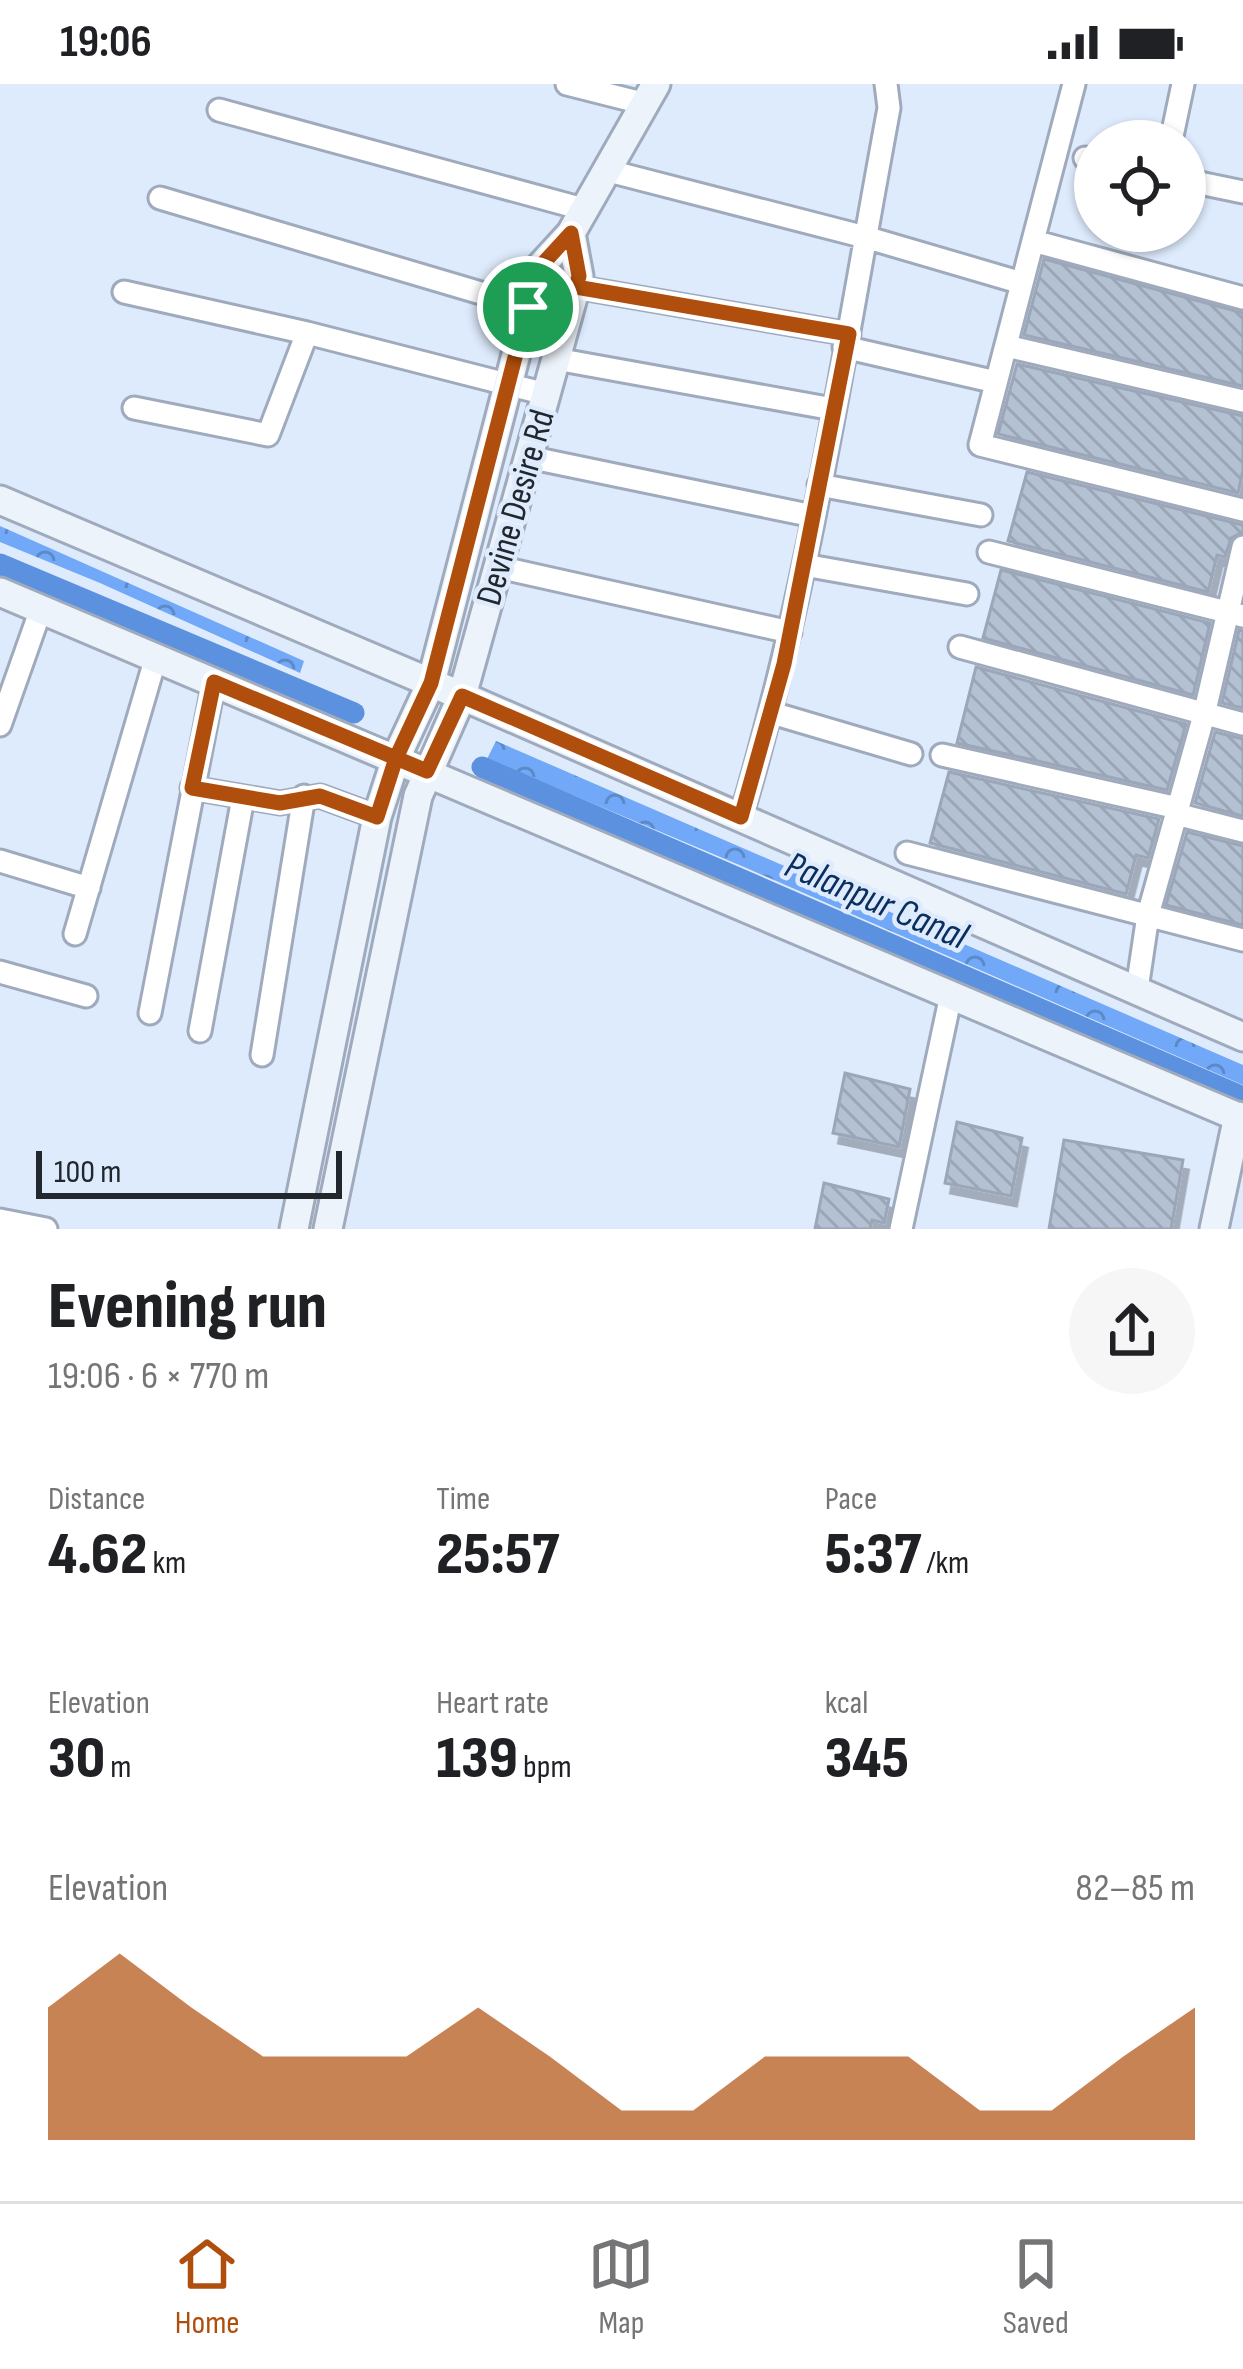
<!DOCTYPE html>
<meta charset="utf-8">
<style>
:root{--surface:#fff;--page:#f6f6f6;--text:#202124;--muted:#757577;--line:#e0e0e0;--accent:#b04f0d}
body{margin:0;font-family:"Sofia Sans Condensed",sans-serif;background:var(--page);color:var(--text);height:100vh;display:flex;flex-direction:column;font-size:45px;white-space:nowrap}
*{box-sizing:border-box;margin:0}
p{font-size:39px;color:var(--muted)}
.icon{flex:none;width:66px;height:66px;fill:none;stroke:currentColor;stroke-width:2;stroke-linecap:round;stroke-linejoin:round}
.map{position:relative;height:1145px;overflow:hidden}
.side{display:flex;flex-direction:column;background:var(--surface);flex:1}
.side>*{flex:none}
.tools{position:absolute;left:1074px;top:36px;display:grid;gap:24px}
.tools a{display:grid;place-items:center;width:132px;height:132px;border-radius:50%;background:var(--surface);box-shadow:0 3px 9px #0004;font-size:60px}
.scale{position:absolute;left:36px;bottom:30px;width:306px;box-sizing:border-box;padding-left:12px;border:6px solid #22272e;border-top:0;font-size:33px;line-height:42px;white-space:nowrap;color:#22272e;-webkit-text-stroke:9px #deebfd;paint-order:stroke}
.pin{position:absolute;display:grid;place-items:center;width:102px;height:102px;color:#fff;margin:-51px;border:6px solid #fff;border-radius:50%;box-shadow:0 3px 12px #0007}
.round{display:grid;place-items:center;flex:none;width:126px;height:126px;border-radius:63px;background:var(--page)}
.summary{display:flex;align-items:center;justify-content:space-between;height:204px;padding:0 48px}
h1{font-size:66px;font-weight:800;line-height:90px}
.figures{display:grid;grid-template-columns:repeat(3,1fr);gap:18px;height:204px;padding:12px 48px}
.figures div{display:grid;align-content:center}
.figures b{font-size:60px;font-weight:800}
.figures small{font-size:33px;font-weight:400}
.figures p{font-size:33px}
.chart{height:336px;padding:24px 48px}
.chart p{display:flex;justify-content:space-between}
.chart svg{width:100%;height:216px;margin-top:12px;fill:var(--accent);opacity:.7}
.status{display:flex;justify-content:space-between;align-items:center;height:84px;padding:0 60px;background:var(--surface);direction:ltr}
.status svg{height:33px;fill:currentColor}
.tab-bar{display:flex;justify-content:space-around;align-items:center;height:168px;border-top:3px solid var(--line);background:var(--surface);font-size:33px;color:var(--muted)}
.tab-bar a{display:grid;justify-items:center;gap:6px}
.tab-bar .active{color:var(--accent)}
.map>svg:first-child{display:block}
.forest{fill:url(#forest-crowns)}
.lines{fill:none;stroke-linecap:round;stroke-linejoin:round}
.canal{stroke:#5b91de;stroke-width:21}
.building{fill:url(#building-back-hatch);stroke:#9ba7b9;stroke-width:3;filter:url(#shadow)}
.street-casing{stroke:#9fabbd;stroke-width:27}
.secondary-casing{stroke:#9fabbd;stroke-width:33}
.street{stroke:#fff;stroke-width:21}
.secondary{stroke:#edf3fb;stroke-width:27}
.route-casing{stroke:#fff;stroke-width:24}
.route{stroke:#b04f0d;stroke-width:15}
.labels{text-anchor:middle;stroke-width:9;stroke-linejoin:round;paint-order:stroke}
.street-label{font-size:36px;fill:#22272e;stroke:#deebfd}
.water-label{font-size:39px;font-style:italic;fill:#0a2e5e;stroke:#deebfd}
</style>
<div class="status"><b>19:06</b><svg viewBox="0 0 49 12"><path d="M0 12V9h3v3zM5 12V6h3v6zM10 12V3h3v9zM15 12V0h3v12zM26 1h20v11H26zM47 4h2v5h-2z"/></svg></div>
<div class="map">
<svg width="1243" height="1145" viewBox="0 0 1243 1145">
<defs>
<pattern id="forest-crowns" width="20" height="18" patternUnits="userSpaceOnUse" patternTransform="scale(3)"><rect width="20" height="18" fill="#71a8f7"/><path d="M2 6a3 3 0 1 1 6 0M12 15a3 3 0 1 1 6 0" fill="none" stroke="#5c89c8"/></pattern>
<pattern id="building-back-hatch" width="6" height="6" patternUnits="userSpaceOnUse" patternTransform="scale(3)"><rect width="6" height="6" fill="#b4c1d3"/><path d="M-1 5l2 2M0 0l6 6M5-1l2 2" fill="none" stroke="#9aa6b5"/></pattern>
<filter id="shadow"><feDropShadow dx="5.5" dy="10" stdDeviation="0" flood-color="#0004"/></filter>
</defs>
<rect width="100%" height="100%" fill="#deebfd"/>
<path class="forest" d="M 0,442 L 304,577 L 300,589 L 100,499 L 0,458 Z
M 0,487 L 307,619 L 304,628 L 0,501 Z
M 496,657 L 1243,981 L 1243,1001 L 744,783 L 487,675 Z
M 478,689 L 1243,1023 L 475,697 Z"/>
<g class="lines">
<path class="canal" d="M 0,480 L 354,629
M 482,683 L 1243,1013"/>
</g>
<path class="building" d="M 1044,175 L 1243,229 L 1243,302 L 1024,251 Z
M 1017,280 L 1243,332 L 1243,386 L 1238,409 L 998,350 Z
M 1027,388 L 1243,441 L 1243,448 L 1231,454 L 1225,473 L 1217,471 L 1208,508 L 1008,457 Z
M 1001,486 L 1210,539 L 1193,611 L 983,554 Z
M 1239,546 L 1243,547 L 1243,624 L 1222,619 Z
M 976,583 L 1186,640 L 1167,706 L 957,659 Z
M 1215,648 L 1243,655 L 1243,732 L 1195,719 Z
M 949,688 L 1159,735 L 1148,774 L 1136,771 L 1126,810 L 930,759 Z
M 1187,748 L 1243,762 L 1243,841 L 1166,821 Z
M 845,989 L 910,1005 L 899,1063 L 833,1049 Z
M 957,1038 L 1022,1054 L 1011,1112 L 945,1099 Z
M 1064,1056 L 1183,1076 L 1171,1145 L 1049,1145 Z
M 824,1099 L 889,1115 L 884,1139 L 872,1136 L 870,1145 L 815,1145 Z"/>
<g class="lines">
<defs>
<path id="street" d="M 567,0 L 646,20
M 219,26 L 583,125
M 1171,57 L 1183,0
M 1085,74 L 1095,76
M 605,86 L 865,153 L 1022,199
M 1185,96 L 1243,108
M 160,114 L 528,223
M 1033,157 L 1074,0
M 576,203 L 849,250
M 124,208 L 307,249 L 546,310
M 1243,214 L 1033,157 L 980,361 L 1243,426
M 1006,262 L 1243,317
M 844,263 L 996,298
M 556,275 L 833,325
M 134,324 L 268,351 L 307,249
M 528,373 L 813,432
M 819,401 L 981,431
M 989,468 L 1243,532
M 804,481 L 967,510
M 498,483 L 790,548
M 960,563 L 1243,640
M 772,629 L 911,670
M 0,641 L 41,525
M 942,671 L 1178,724
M 192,704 L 280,719 L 320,712 L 377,733
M 1176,730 L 1243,747
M 741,733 C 810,501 845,261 889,24 L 886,0
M 907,769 L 1243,856
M 0,777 L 89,804
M 75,850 L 156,573
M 0,888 L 86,912
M 1137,905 L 1148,831 L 1204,631 L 1243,463
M 150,929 L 214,598
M 200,947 L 243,714
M 262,971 L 304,712
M 0,1136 L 46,1145
M 901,1145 L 951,911"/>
<path id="secondary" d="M 0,416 L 462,612 L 1243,953
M 0,508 L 1243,1035
M 294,1145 L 377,733 L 396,674 L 431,599 L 538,185 L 571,149 L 656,0
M 328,1145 L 418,712 L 462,612 L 579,192 L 571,149
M 1214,1145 L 1238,1032"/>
</defs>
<use href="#street" class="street-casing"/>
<use href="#secondary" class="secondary-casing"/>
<use href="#street" class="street"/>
<use href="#secondary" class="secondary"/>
</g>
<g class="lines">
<defs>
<path id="route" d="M 528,223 L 431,599 L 396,674 L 377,733 L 320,712 L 280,719 L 192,704 L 214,598 C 285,628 356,657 427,687 L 462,612 L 741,733 L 784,580 L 849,250 L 576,203 L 579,192 L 571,149 L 538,185 L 528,223"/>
</defs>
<use href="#route" class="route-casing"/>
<use href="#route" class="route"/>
</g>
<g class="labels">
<g class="street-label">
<text transform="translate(514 423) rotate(-74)" y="13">Devine Desire Rd</text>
</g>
<g class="water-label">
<text transform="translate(877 815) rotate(23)" y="14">Palanpur Canal</text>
</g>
</g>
</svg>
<div class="tools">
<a><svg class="icon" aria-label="locate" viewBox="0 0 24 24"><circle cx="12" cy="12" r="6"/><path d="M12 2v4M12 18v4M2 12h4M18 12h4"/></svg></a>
</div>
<div class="scale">100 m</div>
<div class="pin" style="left:528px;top:223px;background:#1e9e55"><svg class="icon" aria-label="arrive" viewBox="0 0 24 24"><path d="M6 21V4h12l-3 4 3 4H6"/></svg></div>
</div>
<section class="side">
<div class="summary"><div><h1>Evening run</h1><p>19:06 · 6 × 770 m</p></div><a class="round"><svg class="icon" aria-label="share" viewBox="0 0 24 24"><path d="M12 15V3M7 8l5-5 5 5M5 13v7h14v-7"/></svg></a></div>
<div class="figures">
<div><p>Distance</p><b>4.62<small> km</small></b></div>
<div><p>Time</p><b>25:57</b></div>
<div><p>Pace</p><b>5:37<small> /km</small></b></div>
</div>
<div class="figures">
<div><p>Elevation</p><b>30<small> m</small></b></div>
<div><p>Heart rate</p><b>139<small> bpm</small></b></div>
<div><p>kcal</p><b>345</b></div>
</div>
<div class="chart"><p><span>Elevation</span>82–85 m</p>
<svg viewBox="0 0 160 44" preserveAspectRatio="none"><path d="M0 44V17L10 6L20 17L30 27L40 27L50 27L60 17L70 27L80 38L90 38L100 27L110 27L120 27L130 38L140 38L150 27L160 17V44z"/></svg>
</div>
</section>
<nav class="tab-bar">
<a class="active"><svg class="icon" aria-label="home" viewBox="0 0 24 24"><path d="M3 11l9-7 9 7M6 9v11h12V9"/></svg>Home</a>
<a><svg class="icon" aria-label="map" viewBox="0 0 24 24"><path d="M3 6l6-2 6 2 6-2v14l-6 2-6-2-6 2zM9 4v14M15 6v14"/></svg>Map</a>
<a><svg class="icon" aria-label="saved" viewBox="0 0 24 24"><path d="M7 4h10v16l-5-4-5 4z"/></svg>Saved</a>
</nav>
